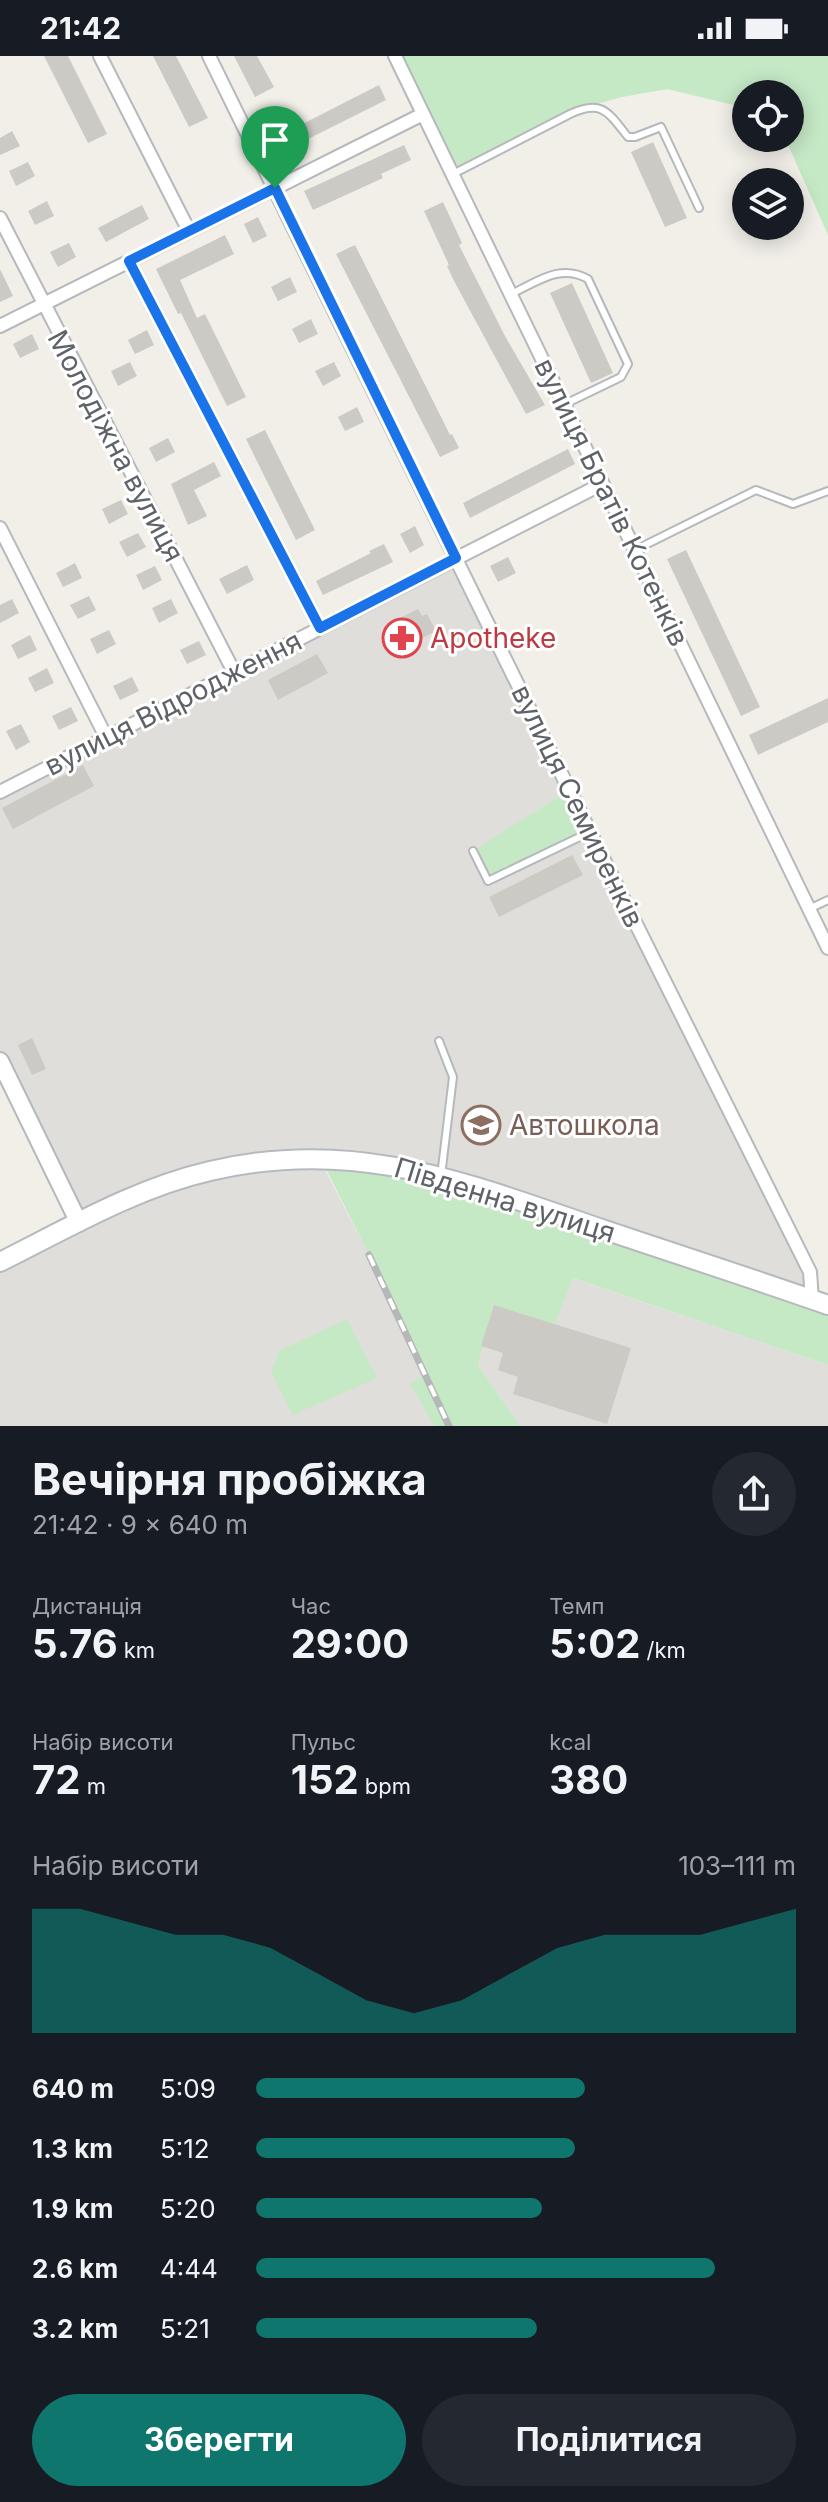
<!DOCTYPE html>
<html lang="uk">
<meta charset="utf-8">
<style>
:root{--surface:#171b24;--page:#242831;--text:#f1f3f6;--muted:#9ea1a6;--accent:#0f766e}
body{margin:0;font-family:Inter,sans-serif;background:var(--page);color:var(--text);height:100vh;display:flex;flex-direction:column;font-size:30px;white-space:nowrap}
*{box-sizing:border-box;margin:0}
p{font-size:26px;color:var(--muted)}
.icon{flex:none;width:44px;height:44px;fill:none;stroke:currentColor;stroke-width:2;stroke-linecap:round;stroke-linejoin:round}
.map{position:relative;height:1370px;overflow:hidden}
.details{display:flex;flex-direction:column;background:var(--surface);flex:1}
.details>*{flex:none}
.controls{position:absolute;left:732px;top:24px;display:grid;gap:16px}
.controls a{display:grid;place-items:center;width:72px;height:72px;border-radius:50%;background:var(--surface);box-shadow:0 4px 20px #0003;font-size:40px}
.pin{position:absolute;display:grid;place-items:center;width:68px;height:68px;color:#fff;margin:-82px -34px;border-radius:50% 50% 50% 0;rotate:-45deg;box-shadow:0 0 8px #0007}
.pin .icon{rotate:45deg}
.round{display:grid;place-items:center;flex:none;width:84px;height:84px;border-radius:42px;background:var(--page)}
.overview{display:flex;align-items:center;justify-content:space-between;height:136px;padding:0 32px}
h1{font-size:44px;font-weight:700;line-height:60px}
.stats{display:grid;grid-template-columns:repeat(3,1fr);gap:12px;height:136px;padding:8px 32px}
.stats div{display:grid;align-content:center}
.stats b{font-size:40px;font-weight:700}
.stats small{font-size:22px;font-weight:400}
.stats p{font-size:22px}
.chart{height:224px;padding:16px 32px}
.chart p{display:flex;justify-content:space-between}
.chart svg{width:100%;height:144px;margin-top:8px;fill:var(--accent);opacity:.7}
.button{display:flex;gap:16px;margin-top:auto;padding:16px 32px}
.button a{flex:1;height:92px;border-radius:48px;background:var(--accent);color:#fff;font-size:32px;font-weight:700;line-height:92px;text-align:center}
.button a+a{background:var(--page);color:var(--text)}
ul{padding:0 32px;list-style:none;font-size:26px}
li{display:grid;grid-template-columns:128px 96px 1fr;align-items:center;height:60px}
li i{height:20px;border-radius:10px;background:var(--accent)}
.status{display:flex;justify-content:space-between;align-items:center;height:56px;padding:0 40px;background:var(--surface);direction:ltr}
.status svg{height:22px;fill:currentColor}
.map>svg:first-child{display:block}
.industrial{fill:#e0deda}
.education{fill:#e1ded6}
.green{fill:#c5e8c5}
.building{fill:#cccac5}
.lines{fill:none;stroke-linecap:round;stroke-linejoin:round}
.service-casing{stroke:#b5b8bc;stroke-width:10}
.minor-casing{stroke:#b5b8bc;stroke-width:16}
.tertiary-casing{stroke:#b5b8bc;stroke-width:20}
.secondary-casing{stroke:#b6babf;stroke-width:22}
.service{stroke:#fff;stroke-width:6}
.minor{stroke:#fff;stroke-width:12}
.tertiary{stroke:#fff;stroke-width:16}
.secondary{stroke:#fff;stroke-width:18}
.rail-casing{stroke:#b6b7b8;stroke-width:7}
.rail{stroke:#fff;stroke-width:4;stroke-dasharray:12;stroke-linecap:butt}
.route-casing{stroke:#fff;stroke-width:16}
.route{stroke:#1a73e8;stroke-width:10}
.labels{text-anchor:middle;stroke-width:6;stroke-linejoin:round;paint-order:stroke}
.street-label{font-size:28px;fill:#5f6368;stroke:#fff}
.health-label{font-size:28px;fill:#be3a42;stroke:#fff;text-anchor:start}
.education-label{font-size:28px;fill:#785e54;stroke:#fff;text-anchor:start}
</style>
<div class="status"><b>21:42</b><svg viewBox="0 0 49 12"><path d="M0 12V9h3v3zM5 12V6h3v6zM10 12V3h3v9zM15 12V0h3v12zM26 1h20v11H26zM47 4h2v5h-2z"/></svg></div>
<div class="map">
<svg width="828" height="1370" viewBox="0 0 828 1370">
<rect width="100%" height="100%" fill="#f1efe8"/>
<path class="industrial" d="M 456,502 L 569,734 L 474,795 L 590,776 L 810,1216 L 812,1244 L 320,1104 L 369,1199 L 424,1319 L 411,1328 L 434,1370 L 0,1370 L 0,1206 L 79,1167 L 0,1005 L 0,736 Z
M 572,1222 L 828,1309 L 828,1370 L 520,1370 L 478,1309 L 494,1249 Z"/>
<path class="education" d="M 466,1052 L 500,1056 L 502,1089 L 458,1082 Z"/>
<path class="green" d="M 395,0 L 828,0 L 828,179 L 785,82 L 790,82 L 790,38 L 746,38 L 746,52 L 667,33 L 622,41 L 586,51 L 453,118 Z
M 569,734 L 590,776 L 488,825 L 473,795 Z
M 321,1103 L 388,1108 L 828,1249 L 828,1309 L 573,1222 L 555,1268 L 494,1249 L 478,1309 L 520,1370 L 434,1370 L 410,1328 L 424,1319 L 369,1199 Z
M 347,1263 L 377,1322 L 293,1359 L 271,1316 L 279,1295 Z"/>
<path class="building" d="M 44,0 L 68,0 L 107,78 L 88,87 Z
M 153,0 L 176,0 L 208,62 L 189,71 Z
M 234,0 L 257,0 L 274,31 L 255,41 Z
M 379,29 L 386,44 L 286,94 L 279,80 Z
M 12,75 L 20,90 L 0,99 L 0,82 Z
M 653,86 L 687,162 L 665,171 L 631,96 Z
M 404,89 L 411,104 L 381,118 L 383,122 L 313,154 L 304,135 Z
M 28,106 L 35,120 L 16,130 L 9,115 Z
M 47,145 L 54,160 L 35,169 L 28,155 Z
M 443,146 L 462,187 L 459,189 L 505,280 L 545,349 L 526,358 L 454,225 L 447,210 L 449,209 L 424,155 Z
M 142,149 L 149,163 L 106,186 L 98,172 Z
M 258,161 L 267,180 L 253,187 L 244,168 Z
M 225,179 L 234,198 L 180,224 L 197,262 L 205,258 L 246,341 L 227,350 L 181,257 L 178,258 L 156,213 Z
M 69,187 L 76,201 L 58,211 L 50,196 Z
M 355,189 L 450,379 L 452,378 L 459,392 L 440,401 L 336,198 Z
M 0,213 L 13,240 L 0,246 Z
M 290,221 L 297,236 L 278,245 L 271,231 Z
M 572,227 L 613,317 L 591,327 L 550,237 Z
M 311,263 L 318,278 L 299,287 L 292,273 Z
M 147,274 L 154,289 L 135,298 L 128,284 Z
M 32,278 L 39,293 L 20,302 L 13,288 Z
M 130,306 L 137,320 L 118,330 L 111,315 Z
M 334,306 L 341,320 L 323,330 L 315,315 Z
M 357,351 L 364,366 L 345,375 L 338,361 Z
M 265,374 L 315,474 L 296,484 L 246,383 Z
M 168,382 L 175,396 L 156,406 L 149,392 Z
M 568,393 L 575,408 L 470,462 L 463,447 Z
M 214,406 L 221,420 L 194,434 L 207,460 L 188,469 L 171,428 Z
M 121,444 L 128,458 L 109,468 L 102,453 Z
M 415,470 L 424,489 L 410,497 L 400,478 Z
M 138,477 L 146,491 L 127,501 L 119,486 Z
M 384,488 L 393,506 L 323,539 L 316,525 L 371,497 L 369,495 Z
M 686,494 L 760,651 L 741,660 L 667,503 Z
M 508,501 L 516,517 L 498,526 L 490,510 Z
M 75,507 L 82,522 L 63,531 L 56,517 Z
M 247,509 L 254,524 L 227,538 L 219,523 Z
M 155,510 L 162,524 L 143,534 L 136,519 Z
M 89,540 L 96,554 L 78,563 L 70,549 Z
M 12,543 L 19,557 L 0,567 L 0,549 Z
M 171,543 L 178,557 L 159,567 L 152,552 Z
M 418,553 L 422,560 L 427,558 L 436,575 L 401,593 L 392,576 L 402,570 L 398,563 Z
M 109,574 L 116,588 L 97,598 L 90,583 Z
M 30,579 L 37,594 L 18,603 L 11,589 Z
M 199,585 L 206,599 L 187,608 L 180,594 Z
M 317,598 L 328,617 L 278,644 L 268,624 Z
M 47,612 L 54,627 L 35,636 L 28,622 Z
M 132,621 L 139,635 L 120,644 L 113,630 Z
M 828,642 L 828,666 L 758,699 L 749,679 Z
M 71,651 L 78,665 L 59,674 L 52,660 Z
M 21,668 L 30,686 L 16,694 L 6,675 Z
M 83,709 L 94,730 L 13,773 L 2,752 Z
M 572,799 L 583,819 L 499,861 L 489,841 Z
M 32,982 L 46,1013 L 32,1019 L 18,989 Z
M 494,1249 L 631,1292 L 607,1368 L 513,1338 L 518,1321 L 498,1314 L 503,1297 L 481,1290 Z"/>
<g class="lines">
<defs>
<path id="service" d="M 453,118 L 570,58 C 602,43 608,56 628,81 L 635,81 L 661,71 L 699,152
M 511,238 C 537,226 560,207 588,223 L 628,308 L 621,321 L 565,348
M 635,494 L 756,434 L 793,448 L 828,435
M 473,795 L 488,825 L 590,776
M 809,853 L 828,844
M 439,985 L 453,1021 L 441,1120"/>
<path id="minor" d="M 100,0 L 189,175
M 209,0 L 590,776 L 810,1216 L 812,1244
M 395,0 L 828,892
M 0,162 L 234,616
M 129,205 L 320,572
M 0,270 L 423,58
M 0,472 L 106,681
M 0,736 L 602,428"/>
<path id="tertiary" d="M 0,1005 L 79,1167"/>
<path id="secondary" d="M 0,1206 C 68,1172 136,1132 210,1115 C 357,1080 469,1128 605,1174 C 679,1199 754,1223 828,1249"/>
</defs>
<use href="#service" class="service-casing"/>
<use href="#minor" class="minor-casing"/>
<use href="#tertiary" class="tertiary-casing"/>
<use href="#secondary" class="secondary-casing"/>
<use href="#service" class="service"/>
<use href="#minor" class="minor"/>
<use href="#tertiary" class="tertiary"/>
<use href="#secondary" class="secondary"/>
<defs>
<path id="rail" d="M 369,1199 L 449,1370"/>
</defs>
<use href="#rail" class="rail-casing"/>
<use href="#rail" class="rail"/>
</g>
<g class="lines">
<defs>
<path id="route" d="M 275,132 L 456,502 L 320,572 L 129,205 Z"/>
</defs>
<use href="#route" class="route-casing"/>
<use href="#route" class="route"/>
</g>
<defs>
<symbol id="pharmacy-ring" viewBox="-11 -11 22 22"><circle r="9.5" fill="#fff" stroke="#e0444e" stroke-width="1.5"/><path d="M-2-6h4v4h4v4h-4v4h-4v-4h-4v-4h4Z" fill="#e0444e"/></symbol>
<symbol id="school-ring" viewBox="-11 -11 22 22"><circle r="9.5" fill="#fff" stroke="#8d6e63" stroke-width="1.5"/><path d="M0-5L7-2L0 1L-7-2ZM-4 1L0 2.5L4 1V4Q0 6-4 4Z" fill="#8d6e63"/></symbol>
</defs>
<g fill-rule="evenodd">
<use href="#pharmacy-ring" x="380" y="560" width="44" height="44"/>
<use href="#school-ring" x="459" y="1047" width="44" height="44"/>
</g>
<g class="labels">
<g class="street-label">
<text transform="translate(116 390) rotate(62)" y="10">Молодіжна вулиця</text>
<text transform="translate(612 446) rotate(64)" y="10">вулиця Братів Котенків</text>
<text transform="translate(173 647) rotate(-27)" y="10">вулиця Відродження</text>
<text transform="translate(578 750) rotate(64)" y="10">вулиця Семиренків</text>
<text transform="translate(505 1144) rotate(17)" y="10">Південна вулиця</text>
</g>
<g class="health-label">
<text x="430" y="592">Apotheke</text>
</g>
<g class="education-label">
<text x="509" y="1079">Автошкола</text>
</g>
</g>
</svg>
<div class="controls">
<a><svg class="icon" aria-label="locate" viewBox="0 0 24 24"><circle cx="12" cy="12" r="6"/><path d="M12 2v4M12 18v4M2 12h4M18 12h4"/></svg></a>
<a><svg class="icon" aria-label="layers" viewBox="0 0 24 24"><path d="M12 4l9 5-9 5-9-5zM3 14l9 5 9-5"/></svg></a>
</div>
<div class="pin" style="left:275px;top:132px;background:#1e9e55"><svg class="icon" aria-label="arrive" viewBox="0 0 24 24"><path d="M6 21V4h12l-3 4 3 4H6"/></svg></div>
</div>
<section class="details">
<div class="overview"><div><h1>Вечірня пробіжка</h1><p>21:42 · 9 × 640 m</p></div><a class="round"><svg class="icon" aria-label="share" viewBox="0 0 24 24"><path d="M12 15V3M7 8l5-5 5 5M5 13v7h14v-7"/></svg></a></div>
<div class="stats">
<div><p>Дистанція</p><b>5.76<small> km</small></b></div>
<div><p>Час</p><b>29:00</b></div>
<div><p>Темп</p><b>5:02<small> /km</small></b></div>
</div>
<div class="stats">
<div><p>Набір висоти</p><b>72<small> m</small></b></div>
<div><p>Пульс</p><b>152<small> bpm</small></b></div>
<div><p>kcal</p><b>380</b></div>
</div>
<div class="chart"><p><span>Набір висоти</span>103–111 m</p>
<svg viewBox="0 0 160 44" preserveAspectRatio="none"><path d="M0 44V6L10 6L20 10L30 14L40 14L50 18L60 26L70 34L80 38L90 34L100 26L110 18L120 14L130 14L140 14L150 10L160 6V44z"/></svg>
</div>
<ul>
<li><b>640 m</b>5:09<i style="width:61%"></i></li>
<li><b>1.3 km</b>5:12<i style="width:59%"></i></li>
<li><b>1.9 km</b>5:20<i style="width:53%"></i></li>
<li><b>2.6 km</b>4:44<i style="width:85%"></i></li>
<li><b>3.2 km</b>5:21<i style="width:52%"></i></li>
</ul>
<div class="button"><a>Зберегти</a><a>Поділитися</a></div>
</section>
